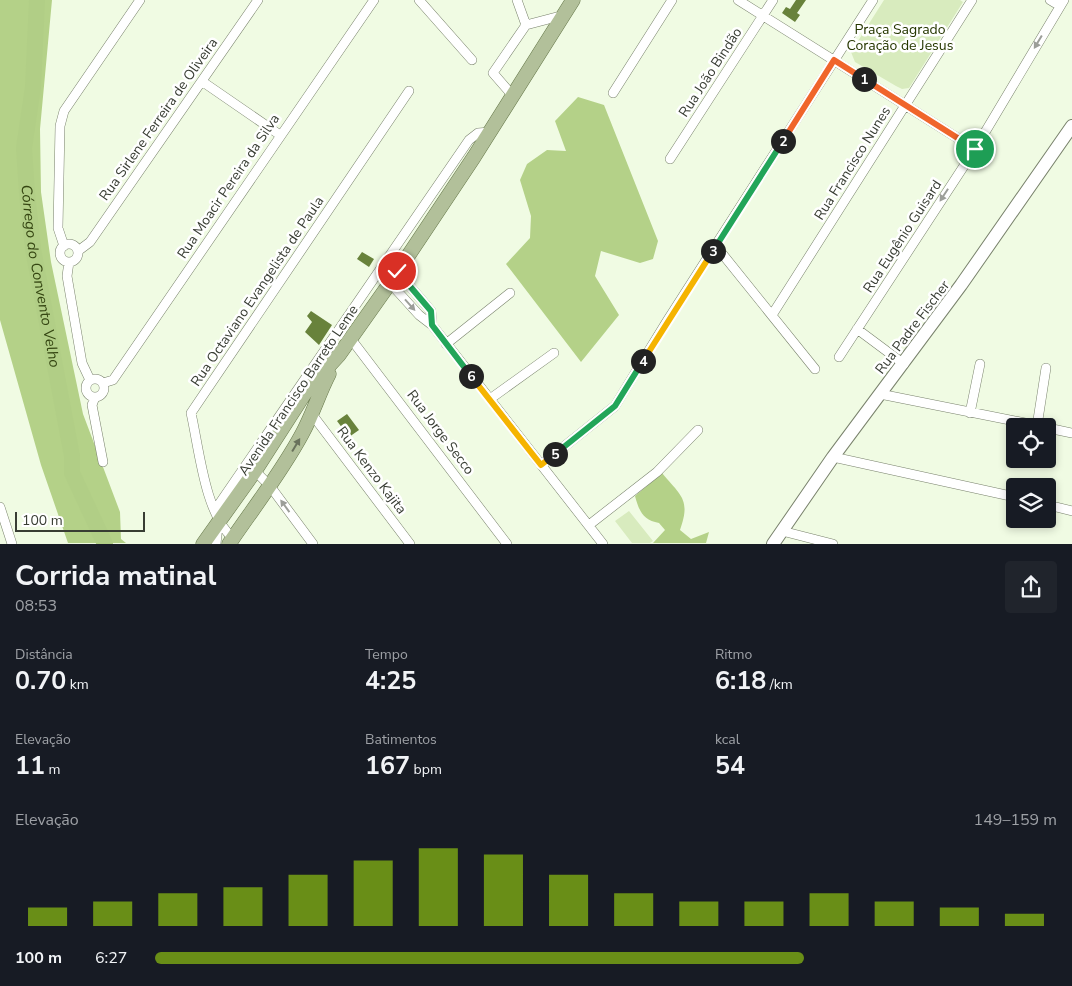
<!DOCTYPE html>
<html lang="pt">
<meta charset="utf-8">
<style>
:root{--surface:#171b24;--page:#20242c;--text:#f1f3f6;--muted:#9ea1a6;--accent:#698e17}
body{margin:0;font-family:"Nunito Sans",sans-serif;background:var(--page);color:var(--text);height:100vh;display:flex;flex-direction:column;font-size:19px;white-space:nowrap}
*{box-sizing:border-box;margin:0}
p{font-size:16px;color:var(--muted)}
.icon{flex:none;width:28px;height:28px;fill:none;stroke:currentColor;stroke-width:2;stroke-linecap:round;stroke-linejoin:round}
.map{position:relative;height:544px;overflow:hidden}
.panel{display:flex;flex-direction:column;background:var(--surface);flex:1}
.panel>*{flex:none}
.buttons{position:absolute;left:1006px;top:418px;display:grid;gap:10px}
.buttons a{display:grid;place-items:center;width:50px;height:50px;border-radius:5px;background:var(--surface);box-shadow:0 2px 8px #0003;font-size:25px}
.scale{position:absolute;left:15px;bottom:12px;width:130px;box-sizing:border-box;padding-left:5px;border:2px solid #383d33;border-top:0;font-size:14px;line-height:18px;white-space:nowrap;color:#383d33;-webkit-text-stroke:4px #fff;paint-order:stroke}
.pin{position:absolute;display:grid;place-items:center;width:42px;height:42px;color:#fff;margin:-21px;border:2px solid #fff;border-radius:50%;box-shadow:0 1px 5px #0007}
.km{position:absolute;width:25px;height:25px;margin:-12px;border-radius:50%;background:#222;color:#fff;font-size:14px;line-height:25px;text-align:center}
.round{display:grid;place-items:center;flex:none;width:52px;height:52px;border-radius:5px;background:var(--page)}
.summary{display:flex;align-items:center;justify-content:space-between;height:85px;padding:0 15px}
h1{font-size:28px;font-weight:700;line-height:38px}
.stats{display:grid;grid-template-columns:repeat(3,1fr);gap:8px;height:85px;padding:5px 15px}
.stats div{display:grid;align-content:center}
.stats b{font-size:25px;font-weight:700}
.stats small{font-size:14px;font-weight:400}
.stats p{font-size:14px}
.chart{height:140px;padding:10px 15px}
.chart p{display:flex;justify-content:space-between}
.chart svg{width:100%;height:90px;margin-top:5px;stroke:var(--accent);stroke-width:6}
ul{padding:0 15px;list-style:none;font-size:16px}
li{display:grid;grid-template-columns:80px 60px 1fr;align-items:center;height:38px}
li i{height:12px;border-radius:6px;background:var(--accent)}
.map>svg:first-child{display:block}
.green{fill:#d8ebbe}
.forest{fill:#b4d188}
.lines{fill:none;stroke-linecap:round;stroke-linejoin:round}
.river{stroke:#b1ce86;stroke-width:16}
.building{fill:#68823b}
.minor-casing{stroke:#79826c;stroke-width:10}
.secondary-casing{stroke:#79826c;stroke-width:14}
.primary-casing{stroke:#66774a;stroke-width:15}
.minor{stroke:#fff;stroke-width:9}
.secondary{stroke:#fff;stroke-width:12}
.primary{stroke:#b2c09a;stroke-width:14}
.oneway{fill:#9c9e99}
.oneway2{fill:#69715c}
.split-1-casing{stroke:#fff;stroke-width:10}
.split-2-casing{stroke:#fff;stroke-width:10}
.split-3-casing{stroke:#fff;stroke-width:10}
.split-4-casing{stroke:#fff;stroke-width:10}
.split-5-casing{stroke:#fff;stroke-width:10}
.split-6-casing{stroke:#fff;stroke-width:10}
.split-7-casing{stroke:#fff;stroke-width:10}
.split-1{stroke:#f0652b;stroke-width:6}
.split-2{stroke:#f0652b;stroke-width:6}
.split-3{stroke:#22a559;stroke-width:6}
.split-4{stroke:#f5b400;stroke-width:6}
.split-5{stroke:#22a559;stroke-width:6}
.split-6{stroke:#f5b400;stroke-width:6}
.split-7{stroke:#22a559;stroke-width:6}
.labels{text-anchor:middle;stroke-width:5;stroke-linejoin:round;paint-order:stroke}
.park-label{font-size:14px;fill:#263700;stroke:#fff}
.street-label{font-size:14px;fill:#383d33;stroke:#fff}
.water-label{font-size:15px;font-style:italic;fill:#354612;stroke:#fff}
</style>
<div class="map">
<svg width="1072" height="544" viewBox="0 0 1072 544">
<rect width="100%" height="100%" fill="#f0fbe3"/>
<path class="green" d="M 884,0 L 960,0 L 963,2 L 909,88 L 902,89 L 896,86 L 855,62 L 851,52 Z
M 629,511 L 653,541 L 650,543 L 632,543 L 615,521 Z"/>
<path class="forest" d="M 0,0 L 52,0 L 40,129 L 41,192 L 51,262 L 83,414 L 120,512 L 121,539 L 126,543 L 68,543 L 41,465 L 0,320 Z
M 578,97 L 604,105 L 658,241 L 653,259 L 640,263 L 601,251 L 595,276 L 619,315 L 581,362 L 506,264 L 530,238 L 531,216 L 520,180 L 527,164 L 547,150 L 566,151 L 555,121 Z
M 662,473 C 681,496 691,499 680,530 L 691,539 L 709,532 L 706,543 L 653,543 L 665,530 L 659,523 C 643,520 639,511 635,496 Z"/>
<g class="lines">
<path class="river" id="s1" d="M 37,0 L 33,87 L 24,148 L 27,193 L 33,249 L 72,456 L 72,473 L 105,544"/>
</g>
<path class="building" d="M 796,0 L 806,0 L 797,13 L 800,15 L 795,22 L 782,13 L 786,7 L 790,9 Z
M 362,252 L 374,259 L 369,267 L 357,259 Z
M 311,311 L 332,325 L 319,345 L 305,332 L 312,322 L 307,316 Z
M 347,414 L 359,430 L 349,437 L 337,421 Z"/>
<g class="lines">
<defs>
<path id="minor" d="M 419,0 L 472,60
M 517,0 L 526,25
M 738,0 L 975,149
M 1050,0 L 1060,6
M 203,82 L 280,135
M 613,93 L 672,0
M 513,96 L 493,73 L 526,25 L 564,15
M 670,159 L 773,0
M60 253a9 9 0 1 1 18 0a9 9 0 1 1-18 0Z
M 64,246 L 58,228 L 60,126 L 64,111 L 140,0
M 716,246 L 815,369
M 78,251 L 90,242 L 258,0
M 69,262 L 67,276 L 82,363 L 90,380
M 397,271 L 431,311 L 432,325
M 390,283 L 419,315 L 432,325 L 603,544
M 772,315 L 972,0
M 857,329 L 904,364
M 351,339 L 507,544
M 446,344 L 510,293
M 839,357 L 975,149 L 1064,0
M86 388a9 9 0 1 1 18 0a9 9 0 1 1-18 0Z
M 103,383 L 113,380 L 374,0
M 880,394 L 1040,426
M 95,397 L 92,405 L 103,462
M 490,399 L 554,353
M 311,413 L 410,544
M 970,413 L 980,364
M 1037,426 L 1046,368
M 1048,428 L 1072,433
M 833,457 L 1015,497
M 541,465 L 615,406 L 667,321 L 873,0
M 255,471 L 270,486 L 313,544
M 1048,505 L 1072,511
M 0,507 L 12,544
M 215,510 L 469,140 L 478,133 L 490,132
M 589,525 L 657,472 L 698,430
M 782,531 L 833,544
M 233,538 C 205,515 199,448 191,413 L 409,91
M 216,544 L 218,526"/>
<path id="secondary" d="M 773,544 L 833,457 L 961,285 L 1072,126"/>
<path id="primary" d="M 203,544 L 255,471 L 307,390 L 339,355 L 390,283 L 474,157 L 573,0
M 229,544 C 254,507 281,473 302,434 C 313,414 319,393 329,374"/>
</defs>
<use href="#minor" class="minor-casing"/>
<use href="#secondary" class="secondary-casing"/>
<use href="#primary" class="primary-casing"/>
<use href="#minor" class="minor"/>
<use href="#secondary" class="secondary"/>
<use href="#primary" class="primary"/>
</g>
<defs><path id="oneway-solid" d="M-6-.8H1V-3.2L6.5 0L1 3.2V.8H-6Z" transform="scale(1.25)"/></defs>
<g class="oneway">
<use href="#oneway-solid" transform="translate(1038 42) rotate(121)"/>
<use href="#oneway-solid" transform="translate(944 195) rotate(123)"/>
<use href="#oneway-solid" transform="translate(410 305) rotate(48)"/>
<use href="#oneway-solid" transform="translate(285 506) rotate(-126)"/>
</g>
<use class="oneway2" href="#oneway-solid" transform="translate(296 445) rotate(-59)"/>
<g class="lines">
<defs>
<path id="split-1" d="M 864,79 L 975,149"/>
<path id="split-2" d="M 783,141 L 834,60 L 864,79"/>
<path id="split-3" d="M 713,251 L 783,141"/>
<path id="split-4" d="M 643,361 L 713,251"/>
<path id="split-5" d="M 555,454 L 615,406 L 643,361"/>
<path id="split-6" d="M 471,376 L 541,465 L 555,454"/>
<path id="split-7" d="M 397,271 L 431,311 L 432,325 L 471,376"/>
</defs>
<use href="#split-1" class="split-1-casing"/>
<use href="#split-2" class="split-2-casing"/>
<use href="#split-3" class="split-3-casing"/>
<use href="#split-4" class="split-4-casing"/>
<use href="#split-5" class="split-5-casing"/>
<use href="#split-6" class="split-6-casing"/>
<use href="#split-7" class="split-7-casing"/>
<use href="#split-1" class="split-1"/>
<use href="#split-2" class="split-2"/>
<use href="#split-3" class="split-3"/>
<use href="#split-4" class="split-4"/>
<use href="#split-5" class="split-5"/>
<use href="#split-6" class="split-6"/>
<use href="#split-7" class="split-7"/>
</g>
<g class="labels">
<g class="park-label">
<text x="900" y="34">Praça Sagrado<tspan x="900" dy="16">Coração de Jesus</tspan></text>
</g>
<g class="street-label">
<text transform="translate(710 72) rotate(-57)" y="5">Rua João Bindão</text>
<text transform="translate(158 119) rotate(-55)" y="5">Rua Sirlene Ferreira de Oliveira</text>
<text transform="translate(852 163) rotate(-58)" y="5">Rua Francisco Nunes</text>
<text transform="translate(228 186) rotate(-56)" y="5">Rua Moacir Pereira da Silva</text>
<text transform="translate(902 236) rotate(-57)" y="5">Rua Eugênio Guisard</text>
<text transform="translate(257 291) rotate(-56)" y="5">Rua Octaviano Evangelista de Paula</text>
<text transform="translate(912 327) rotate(-53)" y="5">Rua Padre Fischer</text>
<text transform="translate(298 390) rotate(-56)" y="5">Avenida Francisco Barreto Leme</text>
<text transform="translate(441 432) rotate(53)" y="5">Rua Jorge Secco</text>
<text transform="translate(372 470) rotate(53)" y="5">Rua Kenzo Kajita</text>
</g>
<g class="water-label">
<text dy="5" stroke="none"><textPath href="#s1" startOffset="278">Córrego do Convento Velho</textPath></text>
</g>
</g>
</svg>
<div class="buttons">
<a><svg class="icon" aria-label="locate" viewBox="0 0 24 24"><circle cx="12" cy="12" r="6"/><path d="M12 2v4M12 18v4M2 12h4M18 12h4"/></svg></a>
<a><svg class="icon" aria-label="layers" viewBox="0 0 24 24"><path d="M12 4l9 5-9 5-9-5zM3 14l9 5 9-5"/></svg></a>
</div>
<div class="scale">100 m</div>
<div class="pin" style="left:975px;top:149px;background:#1e9e55"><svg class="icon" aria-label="arrive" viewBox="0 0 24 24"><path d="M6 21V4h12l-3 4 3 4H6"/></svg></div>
<div class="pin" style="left:397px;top:271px;background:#d93025"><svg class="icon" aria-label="check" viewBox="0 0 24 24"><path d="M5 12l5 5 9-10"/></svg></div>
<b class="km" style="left:864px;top:79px">1</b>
<b class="km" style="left:783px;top:141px">2</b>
<b class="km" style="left:713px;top:251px">3</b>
<b class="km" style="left:643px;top:361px">4</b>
<b class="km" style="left:555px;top:454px">5</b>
<b class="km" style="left:471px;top:376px">6</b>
</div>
<section class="panel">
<div class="summary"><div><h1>Corrida matinal</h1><p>08:53</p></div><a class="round"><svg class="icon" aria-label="share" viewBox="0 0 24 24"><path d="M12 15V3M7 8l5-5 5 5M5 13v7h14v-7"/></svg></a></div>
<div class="stats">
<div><p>Distância</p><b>0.70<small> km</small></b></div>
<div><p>Tempo</p><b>4:25</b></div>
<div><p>Ritmo</p><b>6:18<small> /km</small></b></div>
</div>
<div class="stats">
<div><p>Elevação</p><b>11<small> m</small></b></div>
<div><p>Batimentos</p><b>167<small> bpm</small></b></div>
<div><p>kcal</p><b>54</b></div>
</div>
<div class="chart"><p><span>Elevação</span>149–159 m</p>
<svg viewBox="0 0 160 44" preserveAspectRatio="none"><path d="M5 44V35M15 44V32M25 44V28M35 44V25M45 44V19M55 44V12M65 44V6M75 44V9M85 44V19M95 44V28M105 44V32M115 44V32M125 44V28M135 44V32M145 44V35M155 44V38"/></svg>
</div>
<ul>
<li><b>100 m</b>6:27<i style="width:72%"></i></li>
</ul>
</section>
